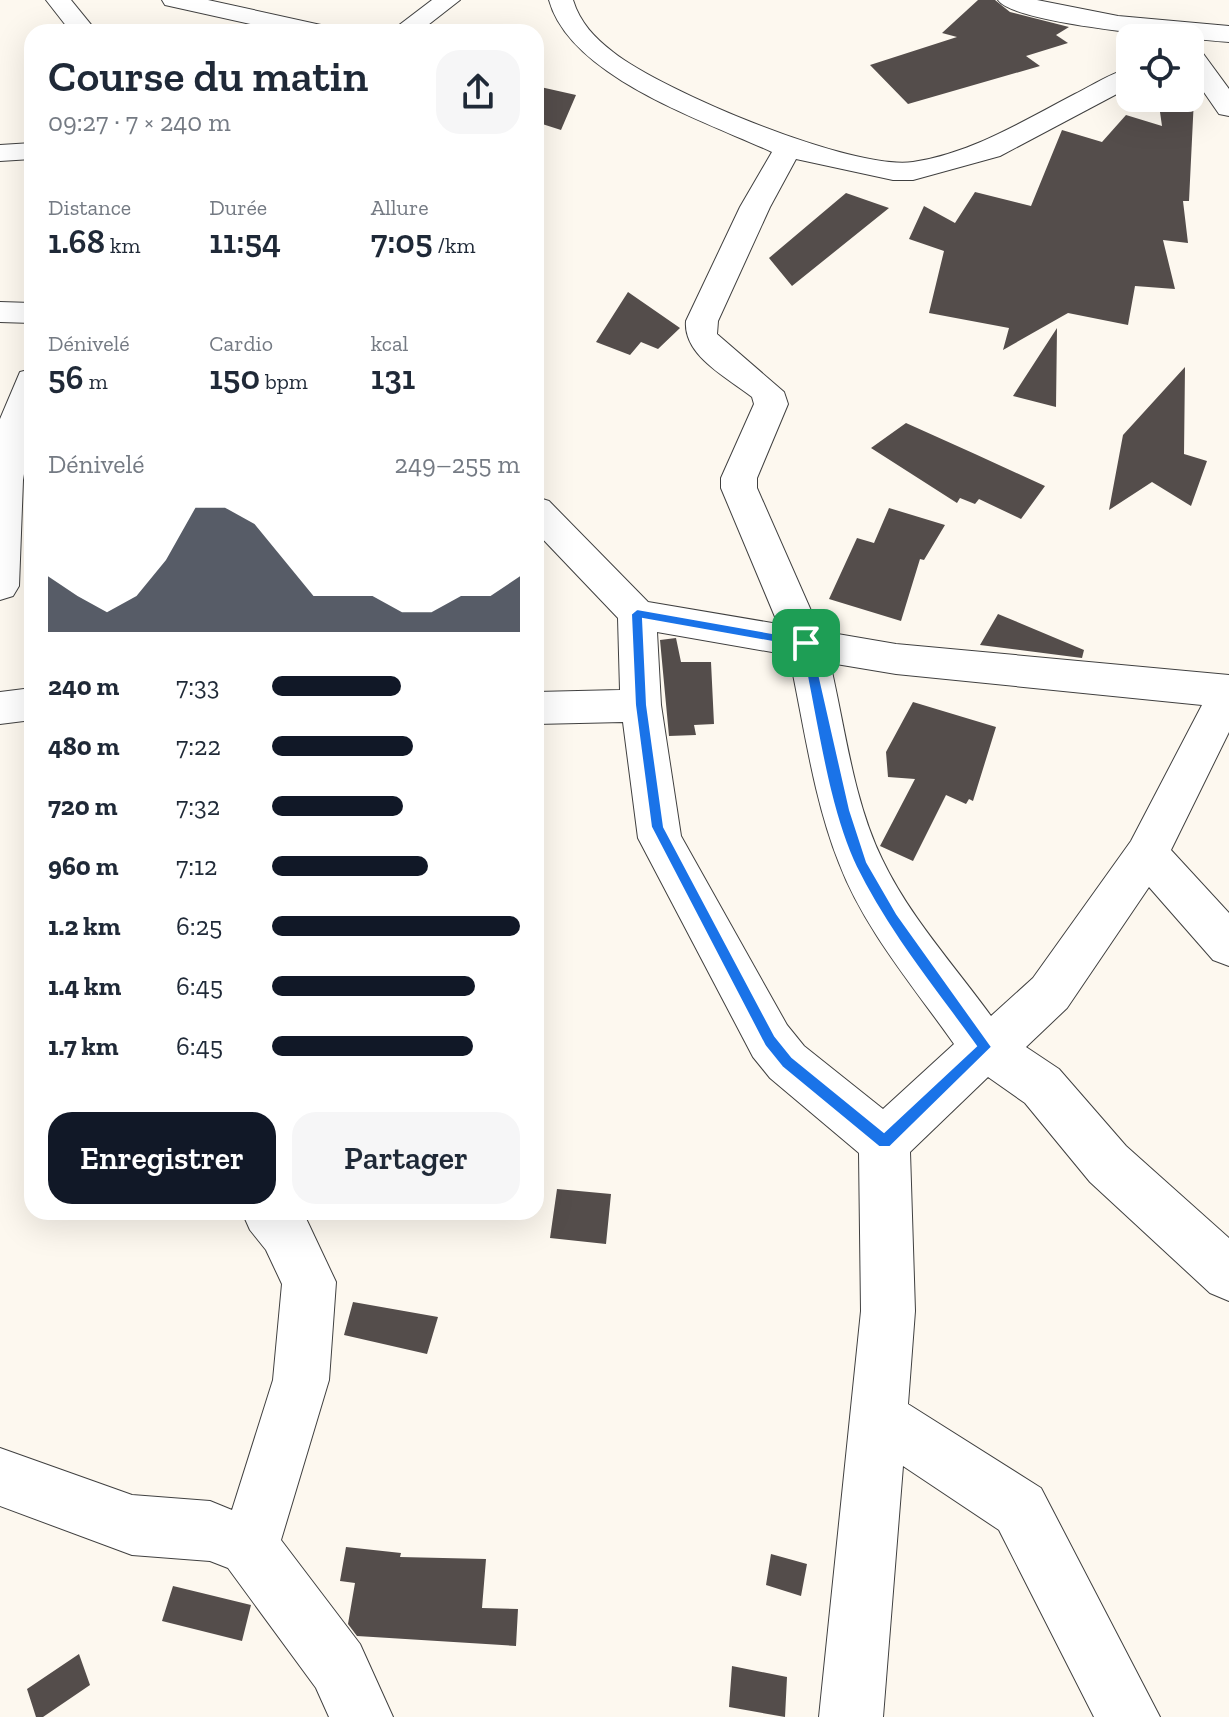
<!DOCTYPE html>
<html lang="fr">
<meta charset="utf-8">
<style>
:root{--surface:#fff;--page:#f6f6f7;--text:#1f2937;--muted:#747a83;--accent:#111827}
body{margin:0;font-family:"Zilla Slab",serif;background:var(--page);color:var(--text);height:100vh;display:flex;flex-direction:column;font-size:30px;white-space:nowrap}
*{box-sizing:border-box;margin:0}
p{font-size:26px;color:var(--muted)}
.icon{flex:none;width:44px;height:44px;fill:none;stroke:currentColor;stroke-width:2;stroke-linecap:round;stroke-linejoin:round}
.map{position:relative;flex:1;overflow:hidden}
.drawer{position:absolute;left:24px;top:24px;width:520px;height:1196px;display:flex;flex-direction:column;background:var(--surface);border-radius:24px;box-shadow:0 8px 32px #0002}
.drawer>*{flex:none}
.fabs{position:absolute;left:1116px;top:24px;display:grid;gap:16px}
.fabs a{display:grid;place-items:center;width:88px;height:88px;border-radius:16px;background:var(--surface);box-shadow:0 8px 32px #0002;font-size:40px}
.pin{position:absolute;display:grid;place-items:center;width:68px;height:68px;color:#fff;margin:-34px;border-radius:16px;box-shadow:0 4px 12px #0006}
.round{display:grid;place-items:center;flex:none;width:84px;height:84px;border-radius:24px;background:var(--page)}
.overview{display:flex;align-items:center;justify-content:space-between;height:136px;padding:0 24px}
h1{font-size:44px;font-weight:600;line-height:60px}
.metrics{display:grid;grid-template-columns:repeat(3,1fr);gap:12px;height:136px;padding:8px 24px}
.metrics div{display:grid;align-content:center}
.metrics b{font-size:34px;font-weight:600}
.metrics small{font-size:22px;font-weight:400}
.metrics p{font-size:22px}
.chart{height:224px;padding:16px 24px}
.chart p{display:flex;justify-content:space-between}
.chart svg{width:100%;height:144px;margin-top:8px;fill:var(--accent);opacity:.7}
.action{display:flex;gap:16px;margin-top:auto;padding:16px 24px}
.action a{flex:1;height:92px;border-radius:24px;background:var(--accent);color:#fff;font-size:32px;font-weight:600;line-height:92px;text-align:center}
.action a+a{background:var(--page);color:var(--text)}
ul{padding:0 24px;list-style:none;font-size:26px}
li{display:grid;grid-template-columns:128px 96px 1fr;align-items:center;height:60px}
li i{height:20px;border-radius:10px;background:var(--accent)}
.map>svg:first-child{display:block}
.building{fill:#544d4b}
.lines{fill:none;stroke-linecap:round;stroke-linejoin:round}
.minor-casing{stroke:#404040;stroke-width:2}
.minor{fill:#fff;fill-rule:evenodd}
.route{fill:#1a73e8;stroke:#fff;stroke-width:2;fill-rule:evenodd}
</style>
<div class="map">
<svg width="1229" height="1717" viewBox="0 0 1229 1717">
<rect width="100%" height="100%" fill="#fdf8ef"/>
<path class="building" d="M 978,0 L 995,0 L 1010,12 L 1069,27 L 1056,35 L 1068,43 L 1026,56 L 1040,66 L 908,104 L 870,65 L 957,37 L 942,33 Z
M 536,86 L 576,95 L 561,130 L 536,122 Z
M 1158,98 L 1194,98 L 1189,201 L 1183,201 L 1188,243 L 1163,240 L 1175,289 L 1135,286 L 1128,325 L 1068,313 L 1003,350 L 1009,328 L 929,313 L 944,251 L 909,239 L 924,206 L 955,223 L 975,192 L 1031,206 L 1062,130 L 1102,142 L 1126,115 L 1162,126 Z
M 846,193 L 889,208 L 792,286 L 769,258 Z
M 628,292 L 680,328 L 658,349 L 641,342 L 630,355 L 596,342 Z
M 1057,328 L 1056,407 L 1013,396 Z
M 1185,367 L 1184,454 L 1207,461 L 1191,506 L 1152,482 L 1109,510 L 1123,435 Z
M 906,423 L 975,454 L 1045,486 L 1021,519 L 979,499 L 975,504 L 960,498 L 957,503 L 871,448 Z
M 889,508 L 945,525 L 924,560 L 920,559 L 901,621 L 829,599 L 857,538 L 874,543 Z
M 998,614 L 1084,650 L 1082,658 L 980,645 Z
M 676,638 L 681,662 L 711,662 L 714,724 L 694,725 L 696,735 L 669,736 L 660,640 Z
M 913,702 L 996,727 L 973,801 L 969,799 L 966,804 L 946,795 L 913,861 L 880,846 L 915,779 L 888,777 L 886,752 Z
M 557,1189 L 611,1194 L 606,1244 L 550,1238 Z
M 353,1302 L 438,1317 L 427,1354 L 344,1335 Z
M 346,1547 L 401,1553 L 400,1557 L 486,1559 L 482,1608 L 518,1609 L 516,1646 L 357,1636 L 348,1624 L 355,1583 L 340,1581 Z
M 771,1554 L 807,1564 L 801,1596 L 766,1585 Z
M 173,1586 L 251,1605 L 242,1641 L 162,1621 Z
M 79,1654 L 90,1685 L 43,1717 L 36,1717 L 27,1689 Z
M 732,1666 L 787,1677 L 785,1717 L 729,1707 Z"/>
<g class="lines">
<defs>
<path id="minor" d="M 46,0 L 71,0 L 97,32 L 71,32 Z
M 162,0 L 208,0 L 330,27 L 334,32 L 286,32 L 165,5 Z
M 432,0 L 460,0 L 419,32 L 390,32 Z
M 549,0 L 573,0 C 580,23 595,38 613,52 C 662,91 852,171 913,162 C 972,153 1023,121 1075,94 C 1093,85 1111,73 1130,68 L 1130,87 L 1000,156 L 913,180 L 893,180 L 796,159 L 770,207 L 718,321 L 717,334 L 784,392 L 788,404 L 757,478 L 757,488 L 820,631 L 896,644 L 1229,675 L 1229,732 L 1171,850 L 1229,913 L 1229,966 L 1213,960 L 1149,887 L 1067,1008 L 1026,1047 L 1059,1069 L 1126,1146 L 1229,1238 L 1229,1301 L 1210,1293 L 1090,1182 L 1025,1103 L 988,1077 L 910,1152 L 915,1311 L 908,1404 L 1041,1488 L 1160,1717 L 1094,1717 L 999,1530 L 903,1466 L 883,1717 L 819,1717 L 861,1311 L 859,1153 L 770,1078 L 753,1057 L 638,838 L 623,722 L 536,724 L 536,692 L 620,690 L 618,618 L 536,532 L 536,497 L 549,501 L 648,602 L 778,624 L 721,488 L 721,478 L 754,404 L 752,397 C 728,378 683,356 686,321 L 740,207 L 772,152 C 705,121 570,77 549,0 ZM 657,632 L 789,655 C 804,724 813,798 839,863 C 864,929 914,987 954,1044 L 883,1109 L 804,1046 L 787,1025 L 681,836 L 661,705 ZM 830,663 L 896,674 L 1202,705 L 1131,841 L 1033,978 L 991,1016 C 954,965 909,916 882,859 C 853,800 845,726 830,663 Z
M 998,0 L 1037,0 L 1118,16 L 1229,26 L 1229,42 C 1194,39 1015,25 998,0 Z
M 1190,45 L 1199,48 L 1229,89 L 1229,116 L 1219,114 L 1190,72 Z
M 32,143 L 32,159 L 0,161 L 0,145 Z
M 0,302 L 32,303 L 32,323 L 0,322 Z
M 32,369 L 32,426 L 23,480 L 19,586 L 13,596 L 0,600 L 0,419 L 20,372 Z
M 32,688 L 32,720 L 0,724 L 0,692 Z
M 242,1212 L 303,1212 L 336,1282 L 329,1380 L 281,1540 L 360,1644 L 393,1717 L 329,1717 L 316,1688 L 228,1568 L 210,1561 L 132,1555 L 0,1506 L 0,1448 L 132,1495 L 210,1501 L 232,1510 L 273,1380 L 282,1284 L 266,1250 L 250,1230 Z"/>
</defs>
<use href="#minor" class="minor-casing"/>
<use href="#minor" class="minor"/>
</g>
<path class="route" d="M 637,609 L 806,639 L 812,643 L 850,810 L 867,862 L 897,914 L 992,1047 L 890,1147 L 879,1147 L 782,1067 L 765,1046 L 651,827 L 635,705 L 631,614 ZM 643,619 L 801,647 C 816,714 827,807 856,867 C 888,932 934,988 976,1046 L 884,1132 L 792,1057 L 775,1036 L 664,827 L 647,705 Z"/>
</svg>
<div class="fabs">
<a><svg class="icon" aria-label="locate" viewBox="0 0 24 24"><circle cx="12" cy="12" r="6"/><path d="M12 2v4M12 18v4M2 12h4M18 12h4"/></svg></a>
</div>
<div class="pin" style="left:806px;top:643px;background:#1e9e55"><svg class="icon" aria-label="arrive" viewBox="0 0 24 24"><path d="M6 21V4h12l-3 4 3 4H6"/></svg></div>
<section class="drawer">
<div class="overview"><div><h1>Course du matin</h1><p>09:27 · 7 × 240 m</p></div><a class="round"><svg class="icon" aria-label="share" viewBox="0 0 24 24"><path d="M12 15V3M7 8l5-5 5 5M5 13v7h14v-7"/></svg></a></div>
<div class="metrics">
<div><p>Distance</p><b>1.68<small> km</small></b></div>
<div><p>Durée</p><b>11:54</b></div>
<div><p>Allure</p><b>7:05<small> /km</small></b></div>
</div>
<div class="metrics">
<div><p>Dénivelé</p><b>56<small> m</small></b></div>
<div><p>Cardio</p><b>150<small> bpm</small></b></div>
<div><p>kcal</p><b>131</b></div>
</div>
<div class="chart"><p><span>Dénivelé</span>249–255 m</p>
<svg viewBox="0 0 160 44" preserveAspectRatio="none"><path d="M0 44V27L10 33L20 38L30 33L40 22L50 6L60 6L70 11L80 22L90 33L100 33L110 33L120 38L130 38L140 33L150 33L160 27V44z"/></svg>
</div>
<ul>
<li><b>240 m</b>7:33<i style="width:52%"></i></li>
<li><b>480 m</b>7:22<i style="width:57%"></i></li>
<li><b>720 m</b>7:32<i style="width:53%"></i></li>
<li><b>960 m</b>7:12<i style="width:63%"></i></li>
<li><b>1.2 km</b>6:25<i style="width:100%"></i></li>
<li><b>1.4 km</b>6:45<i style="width:82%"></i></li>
<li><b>1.7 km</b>6:45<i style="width:81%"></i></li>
</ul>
<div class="action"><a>Enregistrer</a><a>Partager</a></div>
</section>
</div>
